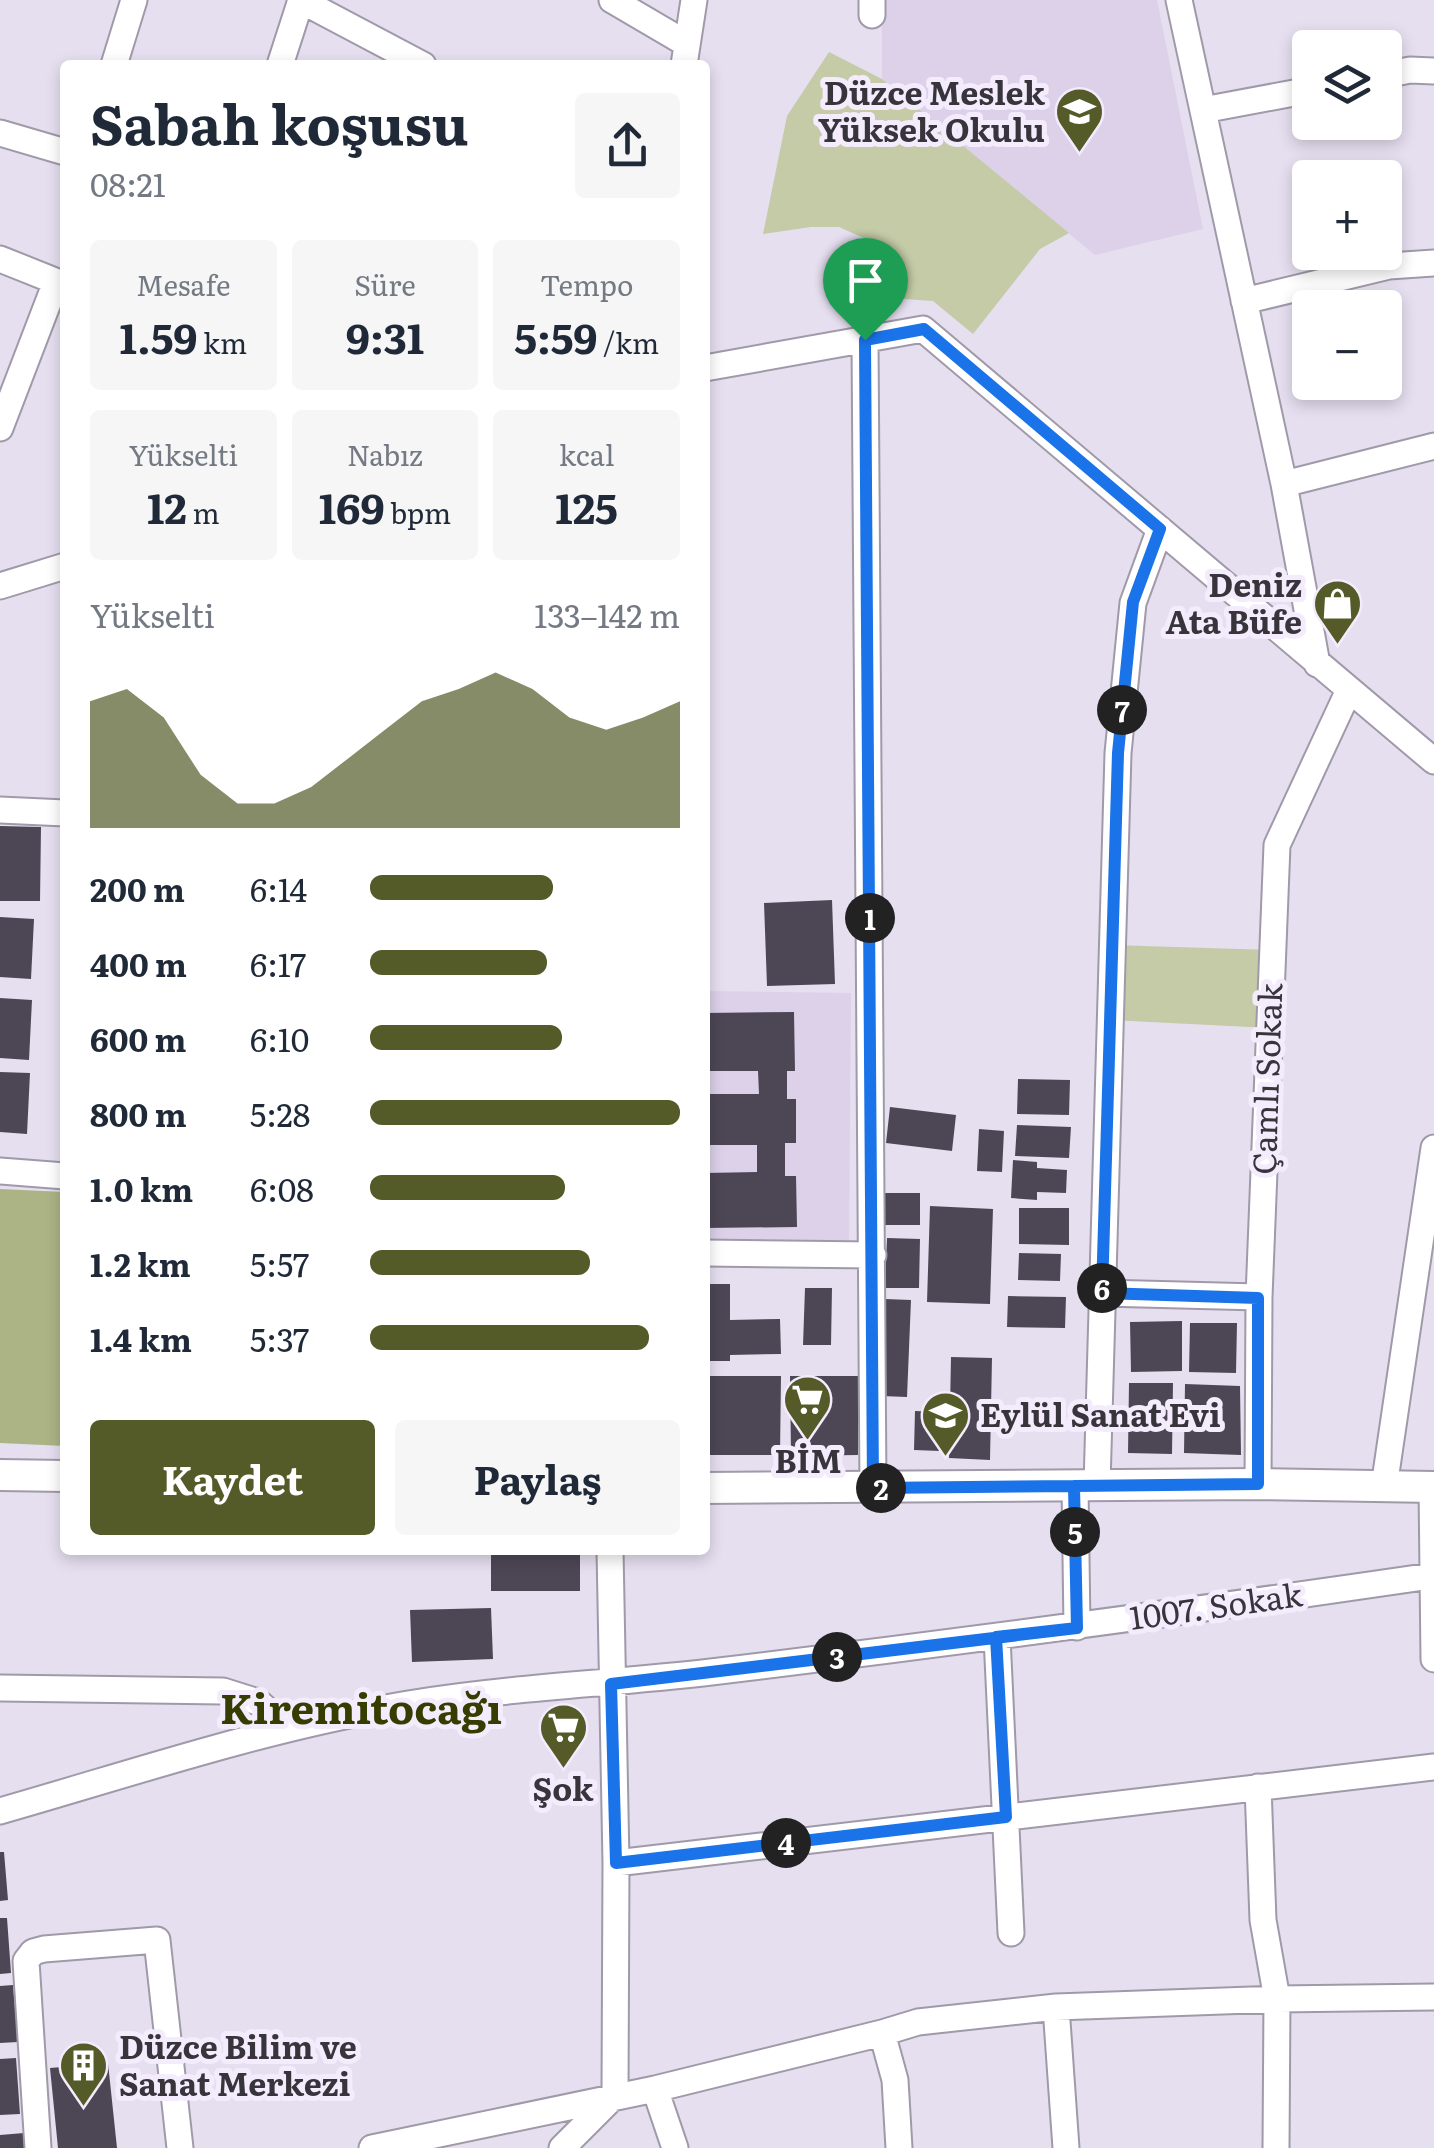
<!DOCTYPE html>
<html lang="tr">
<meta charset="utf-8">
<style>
:root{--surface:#fff;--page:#f6f6f7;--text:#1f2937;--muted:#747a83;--accent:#545b29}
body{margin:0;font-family:Literata,serif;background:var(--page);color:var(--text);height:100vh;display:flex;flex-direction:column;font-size:38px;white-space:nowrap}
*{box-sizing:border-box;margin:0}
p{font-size:32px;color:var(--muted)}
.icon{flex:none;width:55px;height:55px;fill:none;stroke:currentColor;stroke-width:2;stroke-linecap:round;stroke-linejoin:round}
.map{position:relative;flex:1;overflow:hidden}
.sheet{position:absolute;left:60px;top:60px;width:650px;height:1495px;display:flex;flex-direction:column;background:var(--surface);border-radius:10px;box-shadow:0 5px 15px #0003}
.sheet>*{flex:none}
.buttons{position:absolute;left:1292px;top:30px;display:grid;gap:20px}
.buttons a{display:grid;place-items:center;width:110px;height:110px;border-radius:10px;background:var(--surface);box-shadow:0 5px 15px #0003;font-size:50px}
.pin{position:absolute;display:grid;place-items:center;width:85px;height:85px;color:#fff;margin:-102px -42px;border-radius:50% 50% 50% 0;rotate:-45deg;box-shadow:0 0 10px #0007}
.pin .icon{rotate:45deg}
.km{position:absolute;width:50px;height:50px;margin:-25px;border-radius:50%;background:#222;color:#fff;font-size:28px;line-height:50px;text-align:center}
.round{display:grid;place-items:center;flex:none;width:105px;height:105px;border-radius:10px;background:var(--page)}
.head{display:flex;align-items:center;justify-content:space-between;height:170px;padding:0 30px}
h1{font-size:55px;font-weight:700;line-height:75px}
.metrics{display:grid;grid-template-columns:repeat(3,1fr);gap:15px;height:170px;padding:10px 30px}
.metrics div{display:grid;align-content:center;border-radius:10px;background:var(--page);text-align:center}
.metrics b{font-size:42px;font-weight:700}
.metrics small{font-size:28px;font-weight:400}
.metrics p{font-size:28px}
.chart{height:280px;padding:20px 30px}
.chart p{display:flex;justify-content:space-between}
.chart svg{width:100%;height:180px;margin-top:10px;fill:var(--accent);opacity:.7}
.button{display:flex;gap:20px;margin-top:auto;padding:20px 30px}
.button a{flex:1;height:115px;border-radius:10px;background:var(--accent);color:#fff;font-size:40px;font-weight:700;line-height:115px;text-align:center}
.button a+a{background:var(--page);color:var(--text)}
ul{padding:0 30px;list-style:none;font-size:32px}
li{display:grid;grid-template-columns:160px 120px 1fr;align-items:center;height:75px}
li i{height:25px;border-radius:12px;background:var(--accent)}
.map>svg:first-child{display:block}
.built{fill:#dcd1e9}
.green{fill:#c4cba6}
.forest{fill:#acb486}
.building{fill:#4d4755}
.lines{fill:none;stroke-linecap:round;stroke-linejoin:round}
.minor-casing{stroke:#a099a9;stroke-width:29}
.major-casing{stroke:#a099a9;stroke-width:34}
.minor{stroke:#fff;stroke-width:25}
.major{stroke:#fff;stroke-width:30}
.route-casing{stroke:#fff;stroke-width:20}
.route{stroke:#1a73e8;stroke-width:12}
.labels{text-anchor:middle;stroke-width:10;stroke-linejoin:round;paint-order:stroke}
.poi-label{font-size:32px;font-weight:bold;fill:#37343b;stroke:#f4ecfd;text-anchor:end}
.street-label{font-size:32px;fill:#37343b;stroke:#f4ecfd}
.district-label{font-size:42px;font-weight:bold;fill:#363d00;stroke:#f4ecfd}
</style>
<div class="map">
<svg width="1434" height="2148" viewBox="0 0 1434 2148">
<rect width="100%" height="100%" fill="#e6dff0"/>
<path class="built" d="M 882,0 L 1157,0 L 1203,229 L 1095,255 L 882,79 Z
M 705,991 L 851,993 L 849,1241 L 705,1239 Z"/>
<path class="green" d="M 829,52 L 882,79 L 1069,233 L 1040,249 L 973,334 L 933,301 L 890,298 L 877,244 L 839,227 L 811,227 L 763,234 L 787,116 Z
M 1112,945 L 1273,950 L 1270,1028 L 1110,1020 Z"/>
<path class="forest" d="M 0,1189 L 65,1192 L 65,1446 L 0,1443 Z"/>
<path class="building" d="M 0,826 L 41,827 L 40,901 L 0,901 Z
M 832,900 L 835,984 L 767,986 L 764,903 Z
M 0,917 L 34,919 L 31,979 L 0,977 Z
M 0,998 L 32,1000 L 29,1060 L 0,1058 Z
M 794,1012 L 795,1071 L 787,1071 L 787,1099 L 796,1099 L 796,1143 L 785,1143 L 785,1176 L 796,1176 L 797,1227 L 705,1228 L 705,1173 L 757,1172 L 757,1145 L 705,1145 L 705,1094 L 759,1094 L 758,1071 L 705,1071 L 705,1013 Z
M 0,1072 L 30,1073 L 27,1134 L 0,1132 Z
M 1018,1079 L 1070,1080 L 1069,1115 L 1017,1114 Z
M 890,1107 L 956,1115 L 952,1151 L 886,1143 Z
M 1017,1125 L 1071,1127 L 1069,1158 L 1015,1156 Z
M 979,1129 L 1004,1131 L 1002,1172 L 977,1171 Z
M 1013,1160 L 1037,1162 L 1037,1168 L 1067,1170 L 1066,1193 L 1037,1192 L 1037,1200 L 1011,1198 Z
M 885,1193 L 920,1193 L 920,1225 L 885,1225 Z
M 930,1206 L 993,1209 L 990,1304 L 927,1302 Z
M 1019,1208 L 1069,1208 L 1069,1245 L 1019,1244 Z
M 887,1238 L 920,1239 L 919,1288 L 885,1288 Z
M 1019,1253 L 1061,1254 L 1060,1281 L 1018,1280 Z
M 708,1284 L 730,1284 L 730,1320 L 780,1319 L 781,1354 L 730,1355 L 730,1361 L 709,1361 Z
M 805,1288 L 832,1288 L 831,1345 L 803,1345 Z
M 1008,1296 L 1066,1297 L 1065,1328 L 1007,1327 Z
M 885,1299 L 911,1300 L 907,1397 L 881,1396 Z
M 1182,1321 L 1182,1371 L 1131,1372 L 1130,1322 Z
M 1190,1323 L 1237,1323 L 1236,1373 L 1189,1372 Z
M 951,1357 L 992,1358 L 990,1460 L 949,1458 Z
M 705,1376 L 781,1376 L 780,1455 L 705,1455 Z
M 790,1376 L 858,1376 L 858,1455 L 791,1456 Z
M 1129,1383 L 1173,1383 L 1172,1454 L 1128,1453 Z
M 1185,1384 L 1240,1386 L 1241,1455 L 1184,1453 Z
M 915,1411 L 942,1412 L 940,1451 L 914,1450 Z
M 491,1550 L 580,1550 L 580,1591 L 491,1591 Z
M 491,1608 L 493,1659 L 412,1662 L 410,1610 Z
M 0,1852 L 4,1852 L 8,1900 L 0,1901 Z
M 0,1918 L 7,1918 L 11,1973 L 0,1974 Z
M 13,1985 L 18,2042 L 0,2043 L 0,1986 Z
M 16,2058 L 20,2114 L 0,2115 L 0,2059 Z
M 108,2063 L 117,2148 L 58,2148 L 50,2068 Z
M 24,2133 L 25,2148 L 0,2148 L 0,2135 Z"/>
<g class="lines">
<defs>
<path id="minor" d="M 300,0 L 423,65
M 612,0 L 687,44
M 1179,0 L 1284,484 L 1317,664
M 872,15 L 872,0
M 114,65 L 134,0
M 280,65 L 301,0
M 684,65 L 694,0
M 1385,75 L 1410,70 L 1434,71
M 1203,110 L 1310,90
M 0,133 L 65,152
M 0,259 L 65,285
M 1244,301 L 1389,266 L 1434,263
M 865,340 L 873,1488
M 705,368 L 923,329 L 1434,761
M 0,428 L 56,282
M 1284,484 L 1434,446
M 0,586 L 65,566
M 0,810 L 65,813
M 0,1171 L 65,1176
M 705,1253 L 873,1255
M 1102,1293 L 1259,1297
M 1258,1484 L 1259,1297 L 1277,845 L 1349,690
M 1097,1485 L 1118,753 L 1133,603 L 1160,529
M 1075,1486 L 1077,1627
M 1384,1487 L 1434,1148
M 1432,1487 L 1434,1659
M 997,1637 L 1011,1933
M 0,1688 L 223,1691 L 258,1702 L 287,1728
M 0,1811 C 126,1775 251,1733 380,1709 C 489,1688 600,1685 711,1672 C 951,1643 1191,1611 1431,1576
M 616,1863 L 1434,1767
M 1056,2007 L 1066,2148
M 882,2033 L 918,2022 L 1056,2007 L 1277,1999 L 1263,1920 L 1258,1787
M 655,2089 L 675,2148
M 38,2148 L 26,1961 L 33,1952 L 44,1949 L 157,1940 L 180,2148
M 372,2148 L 655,2089 L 882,2033 L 895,2080 L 899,2148
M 562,2148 L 615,2095 L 616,1863 L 610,1550
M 1276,2148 L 1277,1999 L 1434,1997"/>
<path id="major" d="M 0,1475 L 65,1476
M 705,1488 L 1258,1484 L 1434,1487"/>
</defs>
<use href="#minor" class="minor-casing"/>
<use href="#major" class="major-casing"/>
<use href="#minor" class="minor"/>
<use href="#major" class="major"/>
</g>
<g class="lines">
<defs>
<path id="route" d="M 865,340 L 873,1488 L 1074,1486 L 1077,1628 L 611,1684 L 616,1863 L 1006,1817 L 996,1637 L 1077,1628 L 1074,1486 L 1258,1484 L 1258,1298 L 1102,1293 L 1118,753 L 1133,602 L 1160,529 L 924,329 L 865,340"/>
</defs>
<use href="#route" class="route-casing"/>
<use href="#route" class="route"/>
</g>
<defs>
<symbol id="university-pin" viewBox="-11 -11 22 30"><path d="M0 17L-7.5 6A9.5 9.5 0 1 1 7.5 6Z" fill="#545b29" stroke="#f4ecfd"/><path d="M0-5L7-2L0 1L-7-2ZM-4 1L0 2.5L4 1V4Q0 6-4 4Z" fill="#fff"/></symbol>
<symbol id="shop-pin" viewBox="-11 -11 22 30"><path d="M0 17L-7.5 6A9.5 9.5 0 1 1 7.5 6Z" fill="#545b29" stroke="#f4ecfd"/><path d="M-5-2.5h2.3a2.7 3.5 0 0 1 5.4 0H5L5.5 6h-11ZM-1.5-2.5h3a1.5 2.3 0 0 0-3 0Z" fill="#fff"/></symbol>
<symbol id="supermarket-pin" viewBox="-11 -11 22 30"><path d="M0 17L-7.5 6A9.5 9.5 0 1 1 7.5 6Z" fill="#545b29" stroke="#f4ecfd"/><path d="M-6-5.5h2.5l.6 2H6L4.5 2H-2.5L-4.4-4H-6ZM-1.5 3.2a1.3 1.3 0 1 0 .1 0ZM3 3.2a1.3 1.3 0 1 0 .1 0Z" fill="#fff"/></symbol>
<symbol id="school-pin" viewBox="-11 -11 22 30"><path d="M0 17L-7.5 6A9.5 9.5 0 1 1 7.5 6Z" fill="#545b29" stroke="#f4ecfd"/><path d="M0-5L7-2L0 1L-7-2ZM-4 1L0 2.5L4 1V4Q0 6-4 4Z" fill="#fff"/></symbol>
<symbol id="building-pin" viewBox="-11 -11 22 30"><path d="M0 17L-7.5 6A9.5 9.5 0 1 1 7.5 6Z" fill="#545b29" stroke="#f4ecfd"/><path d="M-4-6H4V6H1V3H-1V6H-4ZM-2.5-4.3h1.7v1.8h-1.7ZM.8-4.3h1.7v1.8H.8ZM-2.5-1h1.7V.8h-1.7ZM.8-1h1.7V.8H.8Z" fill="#fff"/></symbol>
</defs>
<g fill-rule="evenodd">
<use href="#university-pin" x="1052" y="84" width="55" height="75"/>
<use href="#shop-pin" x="1310" y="576" width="55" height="75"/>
<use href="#supermarket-pin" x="780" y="1372" width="55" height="75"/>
<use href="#school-pin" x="918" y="1388" width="55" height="75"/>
<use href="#supermarket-pin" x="536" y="1700" width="55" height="75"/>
<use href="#building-pin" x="56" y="2038" width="55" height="75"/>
</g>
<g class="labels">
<g class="poi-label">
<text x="1045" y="105">Düzce Meslek<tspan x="1045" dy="37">Yüksek Okulu</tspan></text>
<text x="1302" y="597">Deniz<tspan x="1302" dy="37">Ata Büfe</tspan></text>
<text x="980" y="1427" text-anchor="start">Eylül Sanat Evi</text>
<text x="808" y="1473" text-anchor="middle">BİM</text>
<text x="563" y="1801" text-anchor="middle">Şok</text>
<text x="119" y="2059" text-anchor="start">Düzce Bilim ve<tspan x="119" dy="37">Sanat Merkezi</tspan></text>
</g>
<g class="street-label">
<text transform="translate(1268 1079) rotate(-88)" y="11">Çamlı Sokak</text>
<text transform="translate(1216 1607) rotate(-8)" y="11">1007. Sokak</text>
</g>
<g class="district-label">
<text x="361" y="1724">Kiremitocağı</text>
</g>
</g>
</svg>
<div class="buttons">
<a><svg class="icon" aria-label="layers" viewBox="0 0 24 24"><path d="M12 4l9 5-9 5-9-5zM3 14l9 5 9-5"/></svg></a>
<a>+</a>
<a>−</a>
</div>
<div class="pin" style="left:865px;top:340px;background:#1e9e55"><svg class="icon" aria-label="arrive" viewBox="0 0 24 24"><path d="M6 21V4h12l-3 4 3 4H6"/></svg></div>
<b class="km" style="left:870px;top:918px">1</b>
<b class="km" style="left:881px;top:1488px">2</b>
<b class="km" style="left:837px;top:1657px">3</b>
<b class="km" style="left:786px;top:1843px">4</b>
<b class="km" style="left:1075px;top:1532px">5</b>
<b class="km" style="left:1102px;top:1288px">6</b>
<b class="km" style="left:1122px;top:710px">7</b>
<section class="sheet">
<div class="head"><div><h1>Sabah koşusu</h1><p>08:21</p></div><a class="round"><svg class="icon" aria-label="share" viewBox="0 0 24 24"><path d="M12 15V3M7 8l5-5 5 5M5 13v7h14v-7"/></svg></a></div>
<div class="metrics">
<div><p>Mesafe</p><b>1.59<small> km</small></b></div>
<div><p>Süre</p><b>9:31</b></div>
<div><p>Tempo</p><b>5:59<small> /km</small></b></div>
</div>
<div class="metrics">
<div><p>Yükselti</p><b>12<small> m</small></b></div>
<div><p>Nabız</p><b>169<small> bpm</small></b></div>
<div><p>kcal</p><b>125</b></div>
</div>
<div class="chart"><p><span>Yükselti</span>133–142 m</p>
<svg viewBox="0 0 160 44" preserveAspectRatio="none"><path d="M0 44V13L10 10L20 17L30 31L40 38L50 38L60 34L70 27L80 20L90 13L100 10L110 6L120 10L130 17L140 20L150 17L160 13V44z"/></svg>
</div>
<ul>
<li><b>200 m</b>6:14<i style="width:59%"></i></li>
<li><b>400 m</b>6:17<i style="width:57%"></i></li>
<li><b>600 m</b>6:10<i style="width:62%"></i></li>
<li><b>800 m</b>5:28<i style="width:100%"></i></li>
<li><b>1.0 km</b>6:08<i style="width:63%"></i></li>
<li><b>1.2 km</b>5:57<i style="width:71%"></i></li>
<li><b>1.4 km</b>5:37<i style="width:90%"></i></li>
</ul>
<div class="button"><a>Kaydet</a><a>Paylaş</a></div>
</section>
</div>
